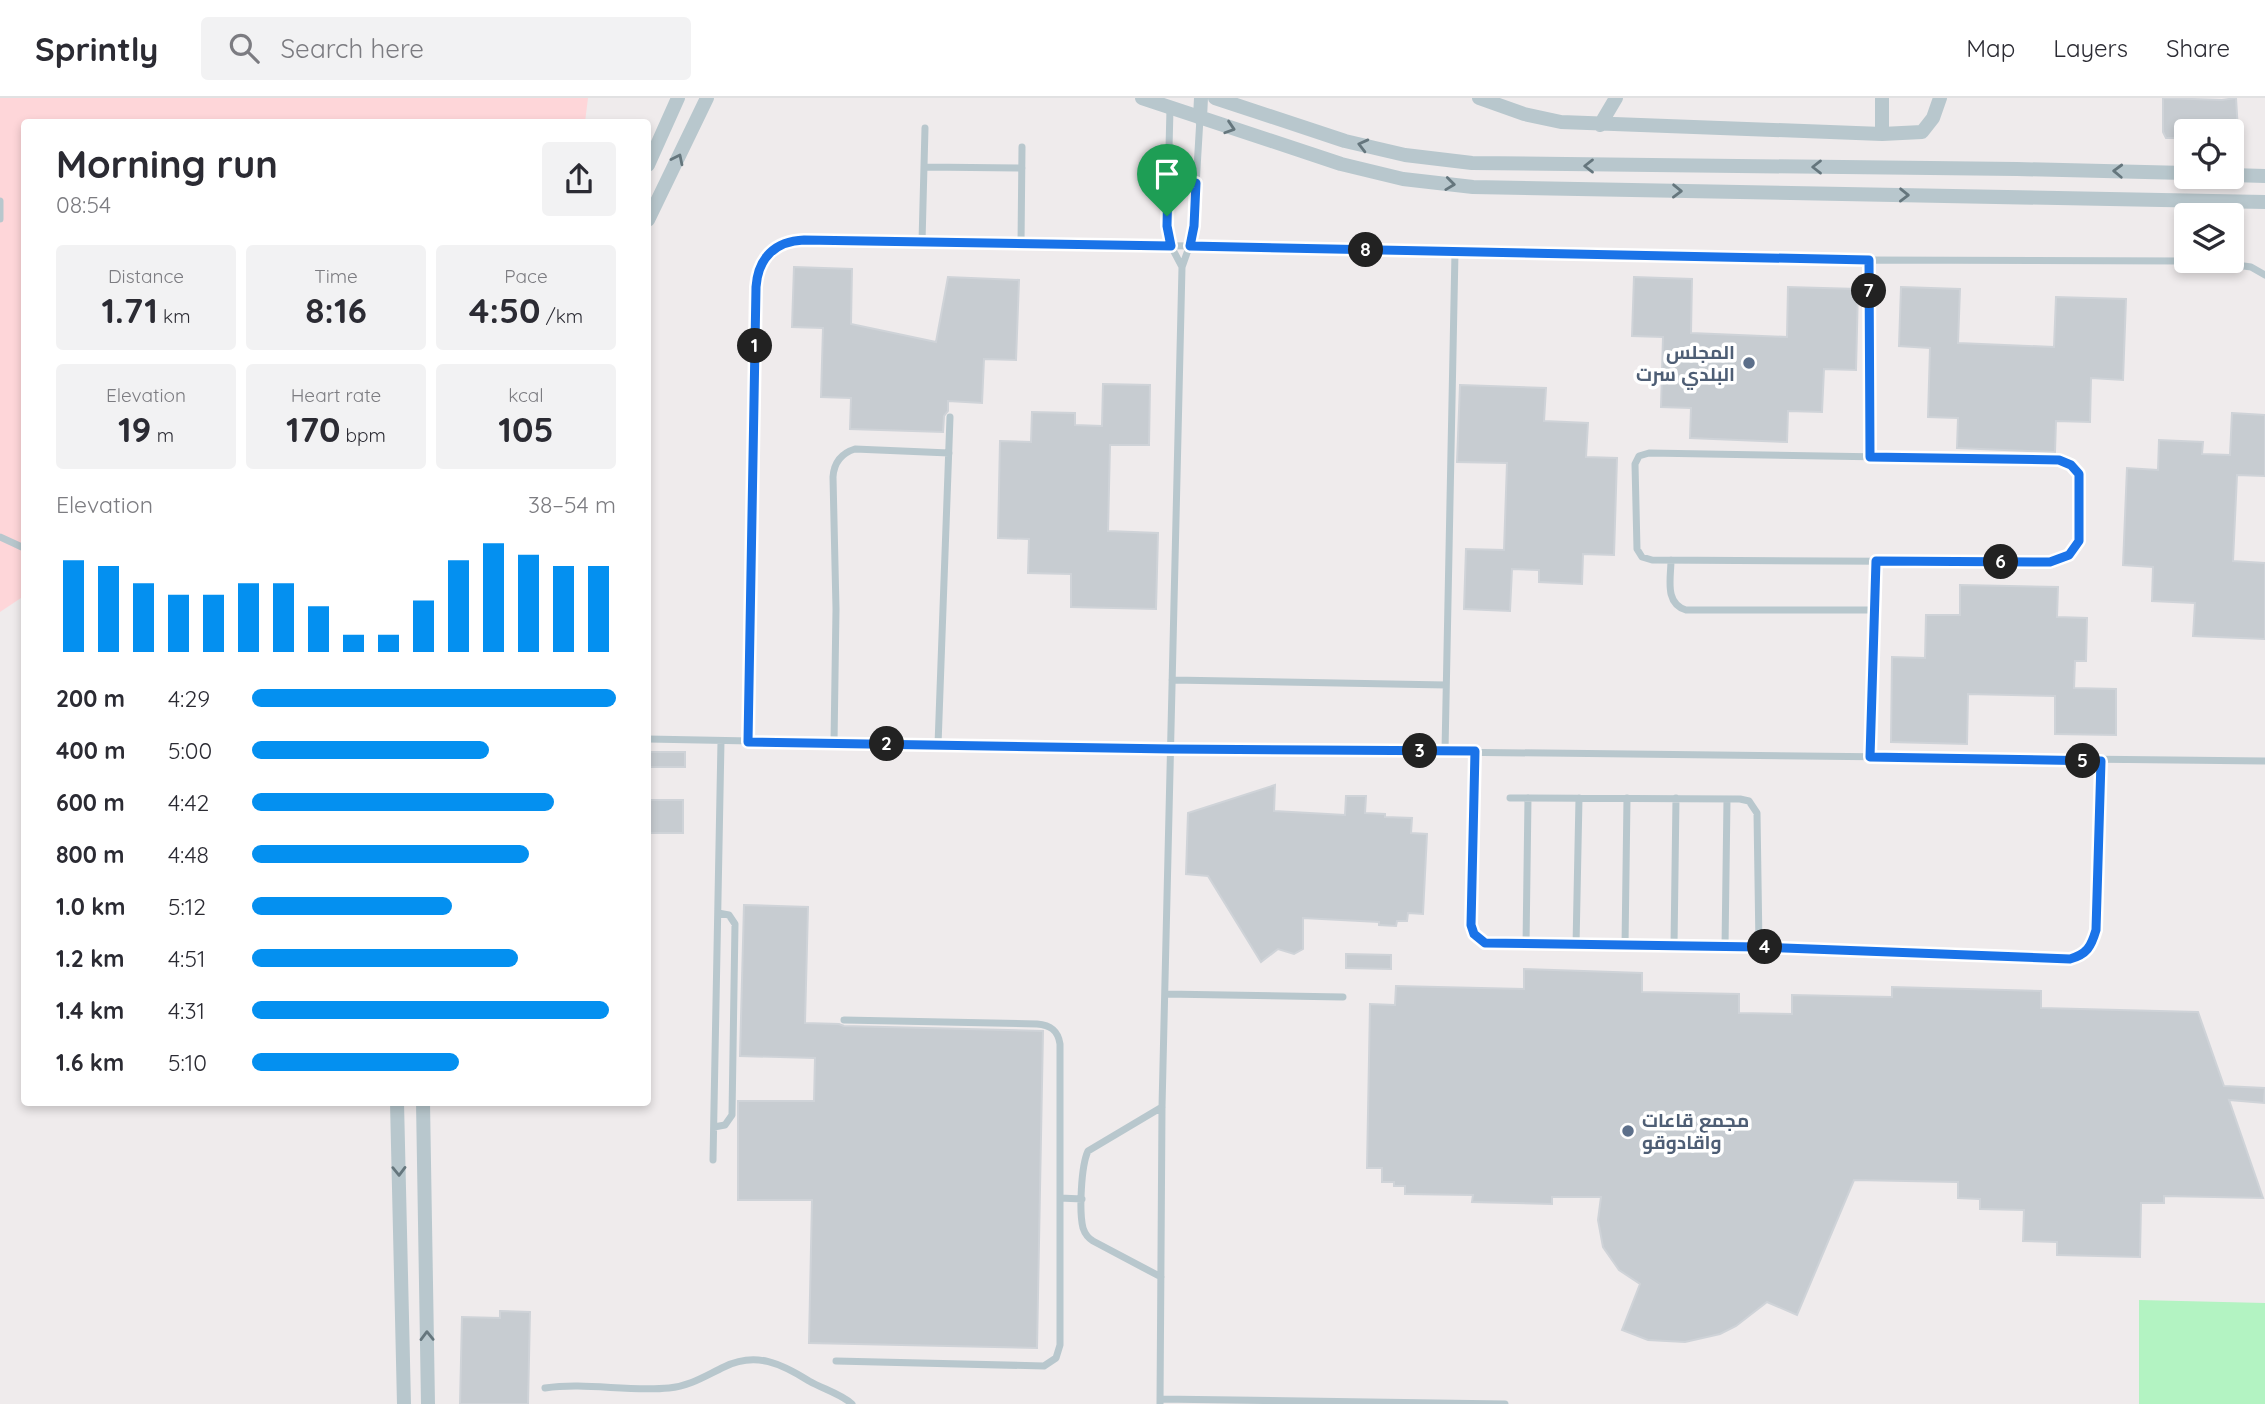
<!DOCTYPE html>
<meta charset="utf-8">
<style>
:root{--surface:#fff;--page:#f2f2f3;--text:#2b2b33;--muted:#7c7c81;--line:#e1e1e2;--accent:#0490f0}
body{margin:0;font-family:Quicksand,Cairo,sans-serif;background:var(--page);color:var(--text);height:100vh;display:flex;flex-direction:column;font-size:26px;white-space:nowrap}
*{box-sizing:border-box;margin:0}
p{font-size:23px;color:var(--muted)}
.icon{flex:none;width:38px;height:38px;fill:none;stroke:currentColor;stroke-width:2;stroke-linecap:round;stroke-linejoin:round}
.map{position:relative;flex:1;overflow:hidden}
.panel{position:absolute;left:21px;top:21px;width:630px;height:987px;display:flex;flex-direction:column;background:var(--surface);border-radius:7px;box-shadow:0 4px 10px #0003}
.panel>*{flex:none}
.controls{position:absolute;left:2174px;top:21px;display:grid;gap:14px}
.controls a{display:grid;place-items:center;width:70px;height:70px;border-radius:7px;background:var(--surface);box-shadow:0 4px 10px #0003;font-size:35px}
.pin{position:absolute;display:grid;place-items:center;width:60px;height:60px;color:#fff;margin:-72px -30px;border-radius:50% 50% 50% 0;rotate:-45deg;box-shadow:0 0 7px #0007}
.pin .icon{rotate:45deg}
.km{position:absolute;width:35px;height:35px;margin:-18px;border-radius:50%;background:#222;color:#fff;font-size:19px;line-height:35px;text-align:center}
.round{display:grid;place-items:center;flex:none;width:74px;height:74px;border-radius:7px;background:var(--page)}
.summary{display:flex;align-items:center;justify-content:space-between;height:119px;padding:0 35px}
h1{font-size:38px;font-weight:800;line-height:52px}
.metrics{display:grid;grid-template-columns:repeat(3,1fr);gap:10px;height:119px;padding:7px 35px}
.metrics div{display:grid;align-content:center;border-radius:7px;background:var(--page);text-align:center}
.metrics b{font-size:35px;font-weight:800}
.metrics small{font-size:19px;font-weight:400}
.metrics p{font-size:19px}
.chart{height:196px;padding:14px 35px}
.chart p{display:flex;justify-content:space-between}
.chart svg{width:100%;height:126px;margin-top:7px;stroke:var(--accent);stroke-width:6}
ul{padding:0 35px;list-style:none;font-size:23px}
li{display:grid;grid-template-columns:112px 84px 1fr;align-items:center;height:52px}
li i{height:18px;border-radius:9px;background:var(--accent)}
header{display:flex;align-items:center;gap:42px;box-sizing:border-box;height:98px;padding:0 35px;background:var(--surface);border-bottom:2px solid var(--line)}
header strong{font-size:33px}
nav{display:flex;gap:38px;margin-inline-start:auto;font-size:24px}
.search{width:490px;height:63px;background:var(--page);display:flex;align-items:center;gap:18px;box-sizing:border-box;padding:0 24px;border-radius:7px;color:var(--muted);font-size:26px}
.map>svg:first-child{display:block}
.medical{fill:#fed6d9}
.green{fill:#b3f3c2}
.building{fill:#c7ccd1;stroke:#cfd3d8;stroke-width:2}
.lines{fill:none;stroke-linecap:round;stroke-linejoin:round}
.lane{stroke:#b8c7cd;stroke-width:7}
.street{stroke:#b8c7cd;stroke-width:14}
.oneway{stroke:#65767d}
.route-casing{stroke:#fff;stroke-width:14}
.route{stroke:#1a73e8;stroke-width:9}
.service-dot{fill:#5c6f8a;stroke:#fff;stroke-width:2.5}
.labels{text-anchor:middle;stroke-width:7;stroke-linejoin:round;paint-order:stroke}
.service-label{font-size:19px;font-weight:bold;fill:#4e5e75;stroke:#fff;text-anchor:end}
</style>
<header>
<strong>Sprintly</strong>
<div class="search"><svg class="icon" aria-label="search" viewBox="0 0 24 24"><circle cx="10" cy="10" r="6"/><path d="M15 15l6 6"/></svg>Search here</div>
<nav><a>Map</a><a>Layers</a><a>Share</a></nav>
</header>
<div class="map">
<svg width="2265" height="1306" viewBox="0 0 2265 1306">
<rect width="100%" height="100%" fill="#efebec"/>
<path class="medical" d="M 0,0 L 588,0 L 585,24 L 24,24 L 24,498 L 0,514 Z"/>
<path class="green" d="M 2139,1202 L 2265,1205 L 2265,1306 L 2139,1306 Z"/>
<path class="building" d="M 2163,0 L 2222,2 L 2236,0 L 2238,33 L 2186,33 L 2186,40 L 2166,40 L 2163,34 Z
M 794,169 L 852,171 L 851,226 L 936,244 L 948,179 L 1019,182 L 1016,262 L 984,261 L 982,305 L 948,303 L 948,313 L 944,318 L 943,334 L 850,331 L 851,300 L 821,299 L 823,230 L 792,229 Z
M 1634,179 L 1692,181 L 1691,235 L 1787,239 L 1788,189 L 1858,191 L 1856,272 L 1824,271 L 1822,314 L 1788,313 L 1787,344 L 1690,340 L 1691,310 L 1661,309 L 1663,239 L 1632,238 Z
M 1901,189 L 1960,191 L 1958,245 L 2054,249 L 2056,199 L 2126,201 L 2123,282 L 2091,280 L 2090,324 L 2056,323 L 2055,354 L 1957,350 L 1958,320 L 1928,319 L 1930,250 L 1899,248 Z
M 1103,286 L 1150,287 L 1149,347 L 1110,347 L 1108,433 L 1158,435 L 1156,511 L 1071,509 L 1071,476 L 1028,475 L 1029,441 L 998,440 L 1000,343 L 1031,344 L 1032,314 L 1075,315 L 1075,327 L 1102,328 Z
M 1460,287 L 1546,290 L 1544,323 L 1588,325 L 1586,359 L 1617,360 L 1614,457 L 1583,456 L 1582,486 L 1539,484 L 1539,472 L 1512,471 L 1510,513 L 1464,511 L 1466,451 L 1504,452 L 1507,365 L 1457,364 Z
M 2232,315 L 2265,317 L 2265,378 L 2237,377 L 2233,463 L 2265,465 L 2265,541 L 2193,538 L 2195,505 L 2152,503 L 2153,469 L 2123,467 L 2127,370 L 2158,372 L 2159,342 L 2203,344 L 2202,356 L 2230,357 Z
M 1960,487 L 2058,489 L 2057,519 L 2087,520 L 2086,563 L 2075,563 L 2074,590 L 2116,591 L 2116,637 L 2055,636 L 2055,598 L 1968,596 L 1967,646 L 1891,644 L 1892,559 L 1925,560 L 1926,517 L 1960,517 Z
M 648,654 L 685,654 L 685,669 L 648,669 Z
M 1275,687 L 1274,713 L 1345,717 L 1346,698 L 1366,698 L 1365,715 L 1385,716 L 1385,719 L 1412,720 L 1411,735 L 1427,736 L 1423,816 L 1408,815 L 1407,823 L 1397,823 L 1396,828 L 1379,827 L 1379,824 L 1303,820 L 1303,851 L 1294,856 L 1278,851 L 1261,864 L 1208,778 L 1186,776 L 1188,715 Z
M 648,702 L 683,702 L 683,735 L 648,735 Z
M 744,807 L 808,809 L 805,925 L 839,926 L 844,928 L 1043,933 L 1037,1250 L 809,1245 L 812,1102 L 738,1102 L 738,1003 L 814,1003 L 815,960 L 740,958 Z
M 1346,856 L 1391,857 L 1391,871 L 1346,870 Z
M 1524,871 L 1642,875 L 1642,894 L 1739,896 L 1739,915 L 1792,916 L 1792,897 L 1892,899 L 1892,889 L 2041,893 L 2041,910 L 2198,914 L 2224,988 L 2265,990 L 2264,1005 L 2229,1002 L 2263,1100 L 2164,1098 L 2164,1105 L 2141,1105 L 2140,1159 L 2057,1157 L 2057,1144 L 2023,1143 L 2024,1112 L 1980,1111 L 1980,1101 L 1958,1100 L 1958,1084 L 1854,1082 L 1797,1217 L 1767,1204 L 1736,1228 L 1720,1236 L 1685,1244 L 1648,1242 L 1622,1232 L 1640,1186 L 1619,1172 L 1603,1149 L 1598,1122 L 1601,1099 L 1552,1099 L 1552,1106 L 1472,1104 L 1473,1097 L 1405,1096 L 1405,1088 L 1394,1088 L 1394,1084 L 1382,1084 L 1382,1070 L 1367,1070 L 1370,906 L 1395,907 L 1396,888 L 1524,891 Z
M 500,1213 L 530,1214 L 528,1306 L 460,1306 L 462,1219 L 500,1220 Z"/>
<g class="lines">
<path class="lane" d="M 1170,11 L 1167,128 L 1171,148 L 1182,169
M 924,69 L 1022,70
M 1168,83 L 1196,84
M 0,103 L 0,121
M 922,144 L 925,30
M 1021,146 L 1022,49
M 1869,162 L 1870,359
M 2208,163 L 2251,169 L 2265,177
M 1649,355 L 2059,362 L 2071,367 L 2079,376 L 2079,443 L 2069,457 L 2050,464 L 1652,462 L 1642,459 L 1637,451 L 1635,366 L 1639,358 Z
M 0,439 L 24,450
M 1671,462 C 1671,480 1664,505 1686,512 L 1875,512
M 1172,582 L 1446,587
M 648,641 L 1171,651 L 2265,663
M 748,644 L 757,177 C 763,158 773,149 791,143 L 1190,148 L 1869,162 L 2186,163
M 834,645 L 836,511 L 833,379 C 834,364 842,355 855,351 L 949,355
M 938,647 L 950,319
M 1445,653 L 1455,154
M 1475,653 L 1471,827 L 1474,836 L 1485,845 L 1759,849 L 2070,861 C 2087,856 2091,849 2096,832 L 2101,663
M 1870,659 L 1876,463
M 1510,700 L 1740,701 L 1749,703 L 1757,715 L 1759,849
M 1526,847 L 1528,700
M 1576,848 L 1579,700
M 1625,848 L 1627,700
M 1674,848 L 1676,700
M 1725,849 L 1727,701
M 1165,896 L 1343,899
M 714,1029 L 725,1027 L 732,1017 L 735,826 L 729,817 L 718,815
M 713,1062 L 721,643
M 1060,1100 L 1082,1101
M 1161,1179 L 1093,1143 C 1088,1140 1085,1136 1083,1130 C 1079,1114 1081,1068 1088,1053 L 1162,1009
M 836,1263 L 1044,1268 L 1056,1260 L 1060,1247 L 1060,946 C 1058,932 1050,927 1037,926 L 844,922
M 545,1290 C 586,1284 627,1294 669,1290 C 690,1288 705,1278 724,1269 C 756,1253 782,1266 809,1283 C 823,1291 841,1296 852,1306
M 1160,1301 L 1505,1306
M 1160,1306 L 1162,1009 L 1182,169 L 1193,138 L 1200,20"/>
<path class="street" d="M 1142,0 L 1341,66 L 1403,81 L 1473,89 L 2265,104
M 1215,0 L 1345,43 L 1405,57 L 1472,65 L 2017,71 L 2186,75
M 1479,0 L 1524,16 L 1561,24 L 1882,36 L 1922,34 L 1933,20 L 1940,0
M 1882,0 L 1882,36
M 1200,20 L 1201,0
M 1600,27 L 1616,0
M 648,67 L 678,0
M 2231,77 L 2265,78
M 648,122 L 707,0
M 397,1004 L 404,1306
M 423,1004 L 428,1306"/>
</g>
<defs><path id="oneway-chevron" d="M-2-3.5L2.5 0L-2 3.5" fill="none" stroke-width="1.6" stroke-linecap="round" stroke-linejoin="round" transform="scale(1.75)"/></defs>
<g class="oneway">
<use href="#oneway-chevron" transform="translate(1230 30) rotate(18)"/>
<use href="#oneway-chevron" transform="translate(1363 47) rotate(-166)"/>
<use href="#oneway-chevron" transform="translate(678 61) rotate(-64)"/>
<use href="#oneway-chevron" transform="translate(1589 68) rotate(-180)"/>
<use href="#oneway-chevron" transform="translate(1817 69) rotate(-180)"/>
<use href="#oneway-chevron" transform="translate(2118 73) rotate(-178)"/>
<use href="#oneway-chevron" transform="translate(1450 86) rotate(7)"/>
<use href="#oneway-chevron" transform="translate(1677 93) rotate(1)"/>
<use href="#oneway-chevron" transform="translate(1904 97) rotate(1)"/>
<use href="#oneway-chevron" transform="translate(399 1073) rotate(89)"/>
<use href="#oneway-chevron" transform="translate(427 1238) rotate(-91)"/>
</g>
<g class="lines">
<defs>
<path id="route" d="M 1168,83 L 1196,85 L 1194,128 L 1190,148 L 1869,162 L 1870,359 L 2059,362 L 2071,367 L 2079,376 L 2079,443 L 2069,457 L 2050,464 L 1876,463 L 1870,659 L 2101,663 L 2096,832 C 2091,849 2087,856 2070,861 L 1759,849 L 1485,845 L 1474,836 L 1471,827 L 1475,653 L 1171,651 L 748,644 L 756,189 C 758,160 775,143 804,142 L 1171,148 L 1167,128 Z"/>
</defs>
<use href="#route" class="route-casing"/>
<use href="#route" class="route"/>
</g>
<g class="service-dot">
<circle cx="1749" cy="265" r="7"/>
<circle cx="1628" cy="1033" r="7"/>
</g>
<g class="labels">
<g class="service-label">
<text x="1735" y="261">المجلس<tspan x="1735" dy="22">البلدي سرت</tspan></text>
<text x="1642" y="1029" text-anchor="start">مجمع قاعات<tspan x="1642" dy="22">واقادوقو</tspan></text>
</g>
</g>
</svg>
<div class="controls">
<a><svg class="icon" aria-label="locate" viewBox="0 0 24 24"><circle cx="12" cy="12" r="6"/><path d="M12 2v4M12 18v4M2 12h4M18 12h4"/></svg></a>
<a><svg class="icon" aria-label="layers" viewBox="0 0 24 24"><path d="M12 4l9 5-9 5-9-5zM3 14l9 5 9-5"/></svg></a>
</div>
<div class="pin" style="left:1167px;top:118px;background:#1e9e55"><svg class="icon" aria-label="arrive" viewBox="0 0 24 24"><path d="M6 21V4h12l-3 4 3 4H6"/></svg></div>
<b class="km" style="left:755px;top:248px">1</b>
<b class="km" style="left:887px;top:646px">2</b>
<b class="km" style="left:1420px;top:653px">3</b>
<b class="km" style="left:1765px;top:849px">4</b>
<b class="km" style="left:2083px;top:663px">5</b>
<b class="km" style="left:2001px;top:464px">6</b>
<b class="km" style="left:1869px;top:193px">7</b>
<b class="km" style="left:1366px;top:152px">8</b>
<section class="panel">
<div class="summary"><div><h1>Morning run</h1><p>08:54</p></div><a class="round"><svg class="icon" aria-label="share" viewBox="0 0 24 24"><path d="M12 15V3M7 8l5-5 5 5M5 13v7h14v-7"/></svg></a></div>
<div class="metrics">
<div><p>Distance</p><b>1.71<small> km</small></b></div>
<div><p>Time</p><b>8:16</b></div>
<div><p>Pace</p><b>4:50<small> /km</small></b></div>
</div>
<div class="metrics">
<div><p>Elevation</p><b>19<small> m</small></b></div>
<div><p>Heart rate</p><b>170<small> bpm</small></b></div>
<div><p>kcal</p><b>105</b></div>
</div>
<div class="chart"><p><span>Elevation</span>38–54 m</p>
<svg viewBox="0 0 160 44" preserveAspectRatio="none"><path d="M5 44V12M15 44V14M25 44V20M35 44V24M45 44V24M55 44V20M65 44V20M75 44V28M85 44V38M95 44V38M105 44V26M115 44V12M125 44V6M135 44V10M145 44V14M155 44V14"/></svg>
</div>
<ul>
<li><b>200 m</b>4:29<i style="width:100%"></i></li>
<li><b>400 m</b>5:00<i style="width:65%"></i></li>
<li><b>600 m</b>4:42<i style="width:83%"></i></li>
<li><b>800 m</b>4:48<i style="width:76%"></i></li>
<li><b>1.0 km</b>5:12<i style="width:55%"></i></li>
<li><b>1.2 km</b>4:51<i style="width:73%"></i></li>
<li><b>1.4 km</b>4:31<i style="width:98%"></i></li>
<li><b>1.6 km</b>5:10<i style="width:57%"></i></li>
</ul>
</section>
</div>
